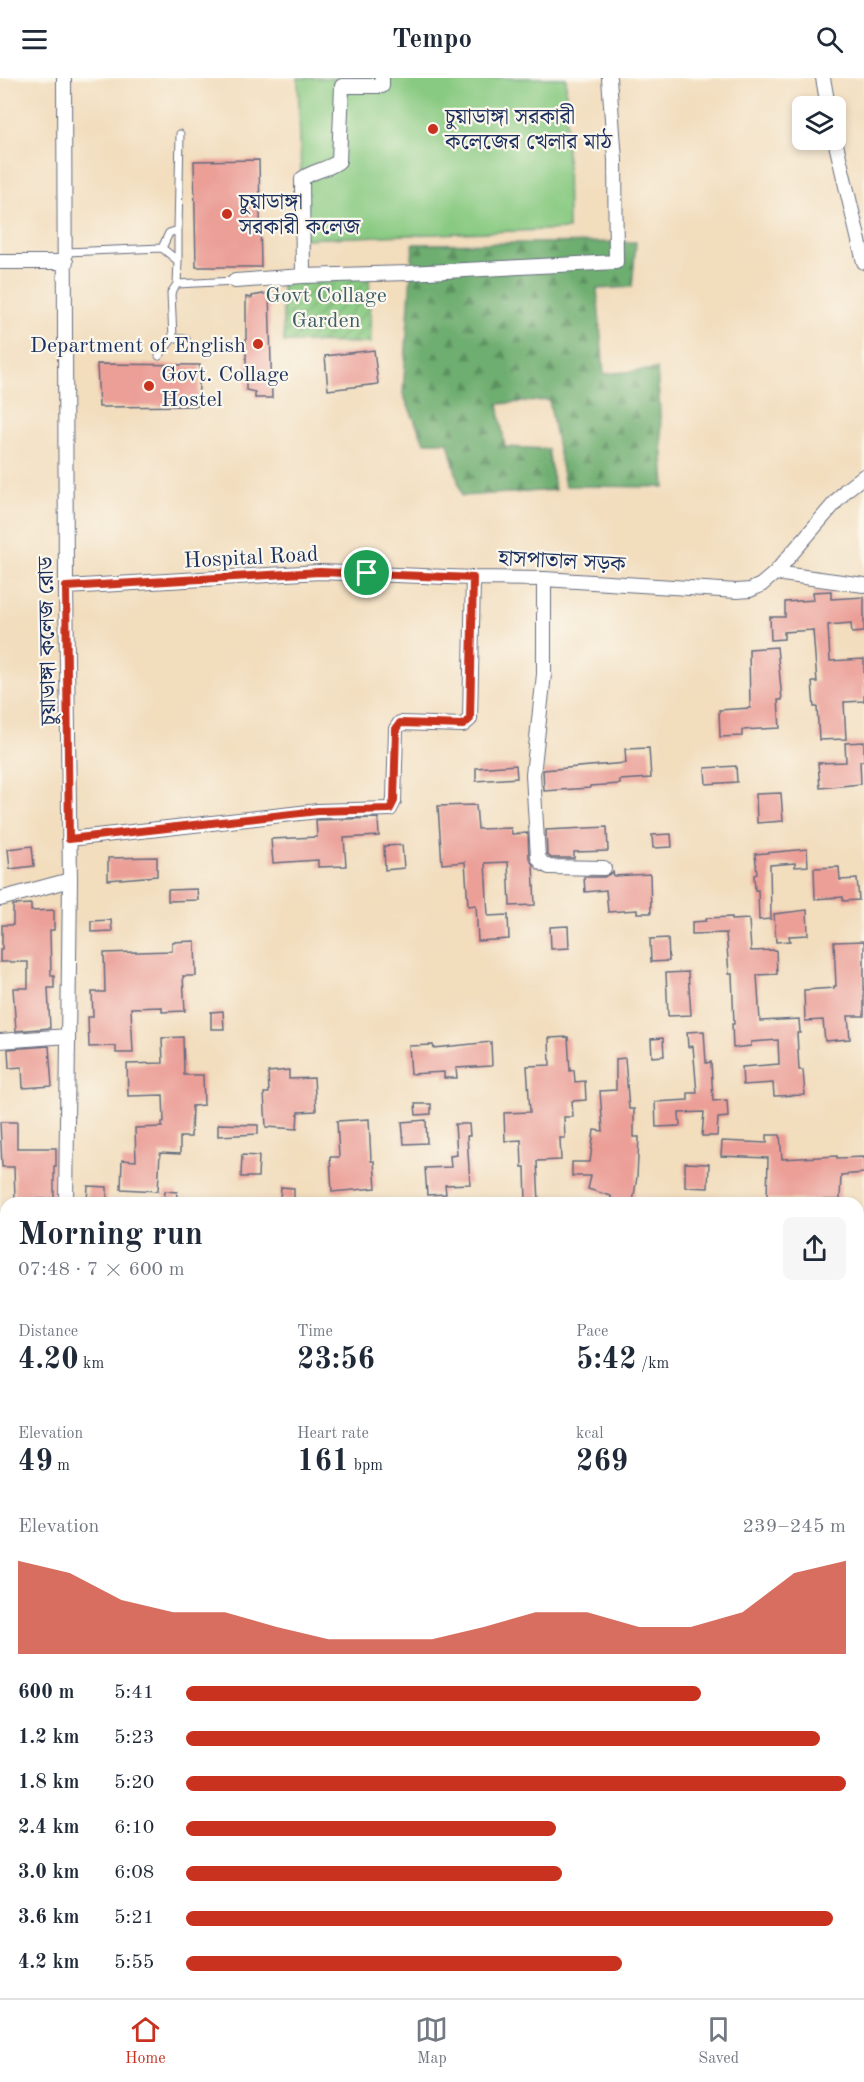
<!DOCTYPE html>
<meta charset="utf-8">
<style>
:root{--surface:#fff;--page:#f6f6f7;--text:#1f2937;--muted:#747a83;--line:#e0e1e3;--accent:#c8321e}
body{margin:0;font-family:"Old Standard TT","Noto Serif Bengali",serif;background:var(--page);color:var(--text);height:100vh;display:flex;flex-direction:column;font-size:22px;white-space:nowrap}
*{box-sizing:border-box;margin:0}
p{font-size:20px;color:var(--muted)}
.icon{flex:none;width:33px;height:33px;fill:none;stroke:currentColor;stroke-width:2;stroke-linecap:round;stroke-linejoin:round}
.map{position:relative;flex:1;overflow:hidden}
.panel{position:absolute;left:0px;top:1119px;width:864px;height:801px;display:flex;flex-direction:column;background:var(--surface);border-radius:18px 18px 0 0;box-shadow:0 3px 9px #0003}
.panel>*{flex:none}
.buttons{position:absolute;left:792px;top:18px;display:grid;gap:12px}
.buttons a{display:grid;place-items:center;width:54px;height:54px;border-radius:9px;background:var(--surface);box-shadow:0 3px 9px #0003;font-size:30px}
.pin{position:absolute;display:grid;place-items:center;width:51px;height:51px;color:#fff;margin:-26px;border:3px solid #fff;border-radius:50%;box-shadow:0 2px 6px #0007}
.round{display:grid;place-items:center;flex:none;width:63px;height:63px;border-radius:9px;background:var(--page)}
.summary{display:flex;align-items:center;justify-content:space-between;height:102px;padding:0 18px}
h1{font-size:33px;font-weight:800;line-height:45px}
.figures{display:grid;grid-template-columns:repeat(3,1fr);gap:9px;height:102px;padding:6px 18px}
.figures div{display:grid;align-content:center}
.figures b{font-size:30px;font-weight:800}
.figures small{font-size:16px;font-weight:400}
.figures p{font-size:16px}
.chart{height:168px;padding:12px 18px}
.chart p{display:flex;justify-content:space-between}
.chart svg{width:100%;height:108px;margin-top:6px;fill:var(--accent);opacity:.7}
ul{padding:0 18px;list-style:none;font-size:20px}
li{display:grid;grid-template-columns:96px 72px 1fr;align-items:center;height:45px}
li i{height:15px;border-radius:8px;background:var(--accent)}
header{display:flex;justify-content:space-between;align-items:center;height:78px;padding:0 18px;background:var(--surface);font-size:27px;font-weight:800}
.dock{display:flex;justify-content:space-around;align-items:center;height:84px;border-top:2px solid var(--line);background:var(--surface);font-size:16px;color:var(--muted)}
.dock a{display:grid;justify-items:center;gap:3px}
.dock .current{color:var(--accent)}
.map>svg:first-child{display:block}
.forest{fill:url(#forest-firs);stroke:#446e67;stroke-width:1.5}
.garden{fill:url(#garden-furrows);stroke:#527c70;stroke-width:1.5}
.pitch{fill:#89ca82;stroke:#527c70;stroke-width:1.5}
.building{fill:#eb9f97}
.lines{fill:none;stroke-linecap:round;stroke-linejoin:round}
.lane-casing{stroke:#666c7f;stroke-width:9}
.street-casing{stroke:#666c7f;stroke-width:16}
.primary-casing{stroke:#666c7f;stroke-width:23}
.path{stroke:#666c7f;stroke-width:2;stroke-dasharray:1.5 4.5;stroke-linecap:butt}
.lane{stroke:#fff;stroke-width:7}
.street{stroke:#fff;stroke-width:14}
.primary{stroke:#efc469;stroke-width:21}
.route-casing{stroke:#fff;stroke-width:12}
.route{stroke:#c8321e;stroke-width:8}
.poi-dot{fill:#c8321e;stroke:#fbf7ec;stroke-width:2}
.labels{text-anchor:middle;stroke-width:4.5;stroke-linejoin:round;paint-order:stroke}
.poi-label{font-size:22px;fill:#1b2f5e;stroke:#fbf7ec;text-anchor:start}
.park-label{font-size:22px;fill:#3c5e69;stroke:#fbf7ec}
.street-label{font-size:22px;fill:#1b2f5e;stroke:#fbf7ec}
</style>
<header><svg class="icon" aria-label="menu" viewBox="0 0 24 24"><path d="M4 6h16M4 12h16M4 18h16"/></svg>Tempo<svg class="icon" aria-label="search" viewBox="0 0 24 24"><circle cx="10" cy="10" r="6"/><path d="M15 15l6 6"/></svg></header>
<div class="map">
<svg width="864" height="1920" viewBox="0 0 864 1920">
<defs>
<pattern id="forest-firs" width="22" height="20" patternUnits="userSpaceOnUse" patternTransform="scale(1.5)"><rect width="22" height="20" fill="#6eae70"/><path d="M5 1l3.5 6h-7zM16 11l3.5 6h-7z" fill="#5a8e5f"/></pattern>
<pattern id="garden-furrows" width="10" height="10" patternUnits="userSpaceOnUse" patternTransform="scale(1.5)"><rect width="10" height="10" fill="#89ca82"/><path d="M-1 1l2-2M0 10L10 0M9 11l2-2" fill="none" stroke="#6fa46e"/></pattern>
</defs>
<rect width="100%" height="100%" fill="#fbf7ec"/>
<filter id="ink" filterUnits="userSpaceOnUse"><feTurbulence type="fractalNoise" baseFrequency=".0167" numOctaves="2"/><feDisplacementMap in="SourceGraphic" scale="12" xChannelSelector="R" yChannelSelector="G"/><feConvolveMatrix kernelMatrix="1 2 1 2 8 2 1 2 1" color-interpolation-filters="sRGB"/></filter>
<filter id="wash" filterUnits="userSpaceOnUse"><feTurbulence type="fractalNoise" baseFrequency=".008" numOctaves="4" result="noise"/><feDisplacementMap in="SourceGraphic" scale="24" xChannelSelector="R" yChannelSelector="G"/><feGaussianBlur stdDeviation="1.35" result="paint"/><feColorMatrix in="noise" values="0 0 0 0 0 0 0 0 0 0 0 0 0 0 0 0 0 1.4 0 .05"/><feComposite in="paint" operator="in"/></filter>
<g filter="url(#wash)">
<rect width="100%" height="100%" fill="#f2ddbd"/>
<path class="forest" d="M 636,164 L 632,209 L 597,211 L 604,296 L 657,291 L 665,409 L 565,408 L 549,322 L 498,326 L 505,369 L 548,371 L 555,412 L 462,418 L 448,364 L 424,364 L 403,316 L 413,166 Z"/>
<path class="garden" d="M 281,194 L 369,194 L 371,265 L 284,264 Z"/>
<path class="pitch" d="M 298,0 L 566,0 L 568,151 L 303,161 Z"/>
<g id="blocks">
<path class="building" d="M 259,82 L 261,189 L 196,189 L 194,83 Z
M 269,215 L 272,320 L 255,320 L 255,314 L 246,312 L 246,219 L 252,220 L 252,218 Z
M 374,272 L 378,306 L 328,312 L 325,278 Z
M 97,286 L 200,287 L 198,328 L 99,329 Z
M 831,513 L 831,521 L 864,519 L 864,554 L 852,555 L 851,545 L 828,547 L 830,583 L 864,581 L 864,623 L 844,624 L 846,661 L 819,662 L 817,629 L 814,629 L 812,604 L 817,604 L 813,552 L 784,554 L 784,561 L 771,562 L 770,539 L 785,539 L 785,524 L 814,522 L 813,514 Z
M 777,569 L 782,622 L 778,622 L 780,650 L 742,652 L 742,658 L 720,659 L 719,632 L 750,630 L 749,571 Z
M 864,664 L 864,683 L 860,683 L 861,706 L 820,710 L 818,685 L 846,684 L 845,665 Z
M 649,670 L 651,700 L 620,702 L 620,706 L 590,708 L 590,710 L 544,713 L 543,692 L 626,685 L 625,671 Z
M 516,687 L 517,700 L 476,703 L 476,690 Z
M 736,688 L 737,704 L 706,706 L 705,690 Z
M 781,715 L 783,743 L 757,745 L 756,716 Z
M 476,727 L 478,751 L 511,750 L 512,756 L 528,755 L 529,780 L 533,787 L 535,827 L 510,828 L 508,784 L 485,785 L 488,838 L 508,837 L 509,861 L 478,863 L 476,827 L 468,828 L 465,784 L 442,786 L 438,728 Z
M 378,740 L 379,758 L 344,760 L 346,788 L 318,789 L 318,782 L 273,785 L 271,761 L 317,759 L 316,742 Z
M 607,749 L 608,773 L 574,774 L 574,780 L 551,780 L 547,776 L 546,752 Z
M 671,756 L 672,769 L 653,770 L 652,757 Z
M 402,767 L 404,790 L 385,792 L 384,768 Z
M 32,768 L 34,788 L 10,791 L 8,771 Z
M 807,771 L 808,788 L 795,789 L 795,785 L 770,787 L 771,841 L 759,842 L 758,812 L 755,812 L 754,797 L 757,796 L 755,776 Z
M 157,779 L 157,798 L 108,802 L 108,780 Z
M 839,789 L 840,802 L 857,801 L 859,822 L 843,823 L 843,819 L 815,821 L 814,790 Z
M 613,794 L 614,798 L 650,796 L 651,835 L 637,835 L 637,832 L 608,834 L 606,812 L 585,814 L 584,799 L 604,799 Z
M 197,811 L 198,822 L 168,823 L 168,812 Z
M 31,826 L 31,833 L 54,832 L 54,852 L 50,852 L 51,898 L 54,898 L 54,910 L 48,910 L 50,950 L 16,953 L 13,910 L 28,910 L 28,884 L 0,884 L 0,871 L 2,871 L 2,847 L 13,847 L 13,827 Z
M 807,832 L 808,857 L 789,858 L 790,863 L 776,864 L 774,836 Z
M 732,839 L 732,842 L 749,841 L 751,873 L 776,872 L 777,896 L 757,897 L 760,943 L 799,941 L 800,955 L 797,955 L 799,992 L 803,992 L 805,1017 L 774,1018 L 773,1005 L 743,1007 L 742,989 L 779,986 L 778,962 L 751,964 L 751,968 L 733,970 L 732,946 L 734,946 L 732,896 L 729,896 L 726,855 L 692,856 L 692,844 L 706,843 L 706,840 Z
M 111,842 L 112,853 L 91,854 L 91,843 Z
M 568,848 L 569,870 L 551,871 L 550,849 Z
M 668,860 L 669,883 L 651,884 L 650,861 Z
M 195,863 L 196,898 L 183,898 L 185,933 L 162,934 L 162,929 L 131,930 L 133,975 L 116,975 L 116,968 L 89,969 L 88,939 L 93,939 L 92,914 L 105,914 L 104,875 L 172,873 L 172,864 Z
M 864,863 L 864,938 L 848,938 L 850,961 L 825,963 L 823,942 L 805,943 L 804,912 L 834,910 L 834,908 L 836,908 L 834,864 Z
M 688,894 L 691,937 L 668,938 L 666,895 Z
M 223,933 L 224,951 L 211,951 L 211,934 Z
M 704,953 L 706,985 L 711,984 L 713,1023 L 727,1022 L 728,1039 L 718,1040 L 717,1058 L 702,1058 L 704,1034 L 679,1035 L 680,1048 L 656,1049 L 655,1024 L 688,1022 L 688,1015 L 697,1015 L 693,968 L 688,969 L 687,954 Z
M 183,959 L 184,997 L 203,997 L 204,1027 L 192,1028 L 191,1059 L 180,1059 L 180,1076 L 160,1075 L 158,1113 L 121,1111 L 122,1082 L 136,1083 L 135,1050 L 162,1049 L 162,1044 L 164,1044 L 163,1017 L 128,1018 L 127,986 L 163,985 L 162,960 Z
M 568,959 L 570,993 L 574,992 L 575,1004 L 585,1003 L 586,1022 L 572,1023 L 573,1039 L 564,1039 L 565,1060 L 560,1060 L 561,1082 L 537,1083 L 539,1125 L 526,1125 L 525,1089 L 522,1089 L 521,1062 L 505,1063 L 504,1035 L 530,1034 L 527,988 L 550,987 L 549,960 Z
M 663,960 L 664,978 L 652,979 L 651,961 Z
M 491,964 L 492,988 L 456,990 L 457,1000 L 444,1000 L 444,994 L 411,996 L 409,968 L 433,967 L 434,970 Z
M 49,968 L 52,1008 L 23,1010 L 22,989 L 9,990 L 8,971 Z
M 625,980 L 629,1031 L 634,1031 L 634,1059 L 639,1059 L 637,1099 L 633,1124 L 611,1121 L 611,1118 L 588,1111 L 591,1098 L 572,1098 L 572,1084 L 590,1084 L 594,1052 L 603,1053 L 600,1013 L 616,1012 L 616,981 Z
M 289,992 L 289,1001 L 314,1000 L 316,1033 L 298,1034 L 297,1051 L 266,1049 L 264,1015 L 269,1015 L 268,994 Z
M 415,1026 L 431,1026 L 431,1036 L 416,1037 Z
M 369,1041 L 371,1083 L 374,1083 L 376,1110 L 332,1114 L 330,1079 L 339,1079 L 337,1043 Z
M 426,1042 L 427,1065 L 404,1066 L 402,1044 Z
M 0,1044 L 17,1044 L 17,1070 L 56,1070 L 56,1088 L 54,1088 L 54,1121 L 15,1121 L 14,1089 L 2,1089 Z
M 218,1046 L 258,1047 L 258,1056 L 218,1058 Z
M 455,1046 L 469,1046 L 470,1058 L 467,1058 L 470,1106 L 445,1107 L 446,1116 L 427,1117 L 425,1090 L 451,1089 L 450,1078 L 457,1077 Z
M 767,1057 L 780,1057 L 782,1081 L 837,1078 L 837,1080 L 864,1079 L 864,1095 L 841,1097 L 840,1122 L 767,1121 L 768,1080 L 721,1078 L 722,1063 L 767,1065 Z
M 242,1077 L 259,1078 L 258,1099 L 241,1099 Z
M 685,1085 L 709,1086 L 708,1110 L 685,1109 Z
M 88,1108 L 107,1109 L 107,1124 L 87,1123 Z
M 281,1109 L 294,1110 L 294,1122 L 280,1121 Z
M 165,1113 L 177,1114 L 176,1125 L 164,1125 Z"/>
</g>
</g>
<g filter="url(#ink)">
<use href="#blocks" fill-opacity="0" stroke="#666c7f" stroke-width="1.5"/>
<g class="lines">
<defs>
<path id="lane" d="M 162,170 L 178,183 L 178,152
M 66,174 L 162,170 L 169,155 L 178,152 L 180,56
M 177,206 L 235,203
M 173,260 L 186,261
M 159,278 L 173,260 L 171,215 L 177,206 L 178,183"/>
<path id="street" d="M 64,0 L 66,509 L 70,802 L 66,1125
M 823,0 L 828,28
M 835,62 L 864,184
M 0,184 L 66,184
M 303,198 L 302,101 C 313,92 328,92 339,83 L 342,8 L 382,8 L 382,0
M 235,203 L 303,198 L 408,195 L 616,184 L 615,82 L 609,0
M 775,495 L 864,507
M 544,501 L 544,596 L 533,697 L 538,779 L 542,785 L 549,789 L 604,790
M 66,509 L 320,494 L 473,500
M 69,761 L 318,733 L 390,731 L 394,723 L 396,651 L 400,645 L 463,647 L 470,641 L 473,500 L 544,501 L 737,513 L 750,512 L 761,507 L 775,495 L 846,412 L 864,398
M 0,821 L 70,802
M 0,963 L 68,958
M 0,1230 L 6,1230
M 858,1357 L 862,1320 L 864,1315
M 0,1841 L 6,1808
M 858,1867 L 864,1868
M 127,1920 L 128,1914
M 321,1920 L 324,1914
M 491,1920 L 492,1914"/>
<path id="primary" d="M 0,1846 L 6,1848
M 275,1914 L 284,1920"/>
</defs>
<use href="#lane" class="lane-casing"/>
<use href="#street" class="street-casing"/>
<use href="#primary" class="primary-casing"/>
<path class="path" d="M 858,1624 L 864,1623"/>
<use href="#lane" class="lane"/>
<use href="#street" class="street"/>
<use href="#primary" class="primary"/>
</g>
</g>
<g class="lines" filter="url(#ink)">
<defs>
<path id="route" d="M 320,494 L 473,500 L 470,641 L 463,647 L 400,645 L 396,651 L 394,723 L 390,731 L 318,733 L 69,761 L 66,509 Z"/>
</defs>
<use href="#route" class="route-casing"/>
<use href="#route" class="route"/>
</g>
<g class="poi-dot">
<circle cx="433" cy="51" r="6"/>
<circle cx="227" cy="136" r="6"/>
<circle cx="258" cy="266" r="6"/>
<circle cx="149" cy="308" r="6"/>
</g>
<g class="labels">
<g class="poi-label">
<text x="445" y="46">চুয়াডাঙ্গা সরকারী<tspan x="445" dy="25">কলেজের খেলার মাঠ</tspan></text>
<text x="239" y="131">চুয়াডাঙ্গা<tspan x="239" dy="25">সরকারী কলেজ</tspan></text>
<text x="246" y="274" text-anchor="end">Department of English</text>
<text x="161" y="303">Govt. Collage<tspan x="161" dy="25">Hostel</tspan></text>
</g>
<g class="park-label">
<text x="326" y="224">Govt Collage<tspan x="326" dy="25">Garden</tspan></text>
</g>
<g class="street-label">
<text transform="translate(251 478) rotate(-3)" y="8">Hospital Road</text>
<text transform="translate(562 482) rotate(3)" y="8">হাসপাতাল সড়ক</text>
<text transform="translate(46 563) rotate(-91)" y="8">চুয়াডাঙ্গা কলেজ রোড</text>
</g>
</g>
</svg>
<div class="buttons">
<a><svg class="icon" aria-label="layers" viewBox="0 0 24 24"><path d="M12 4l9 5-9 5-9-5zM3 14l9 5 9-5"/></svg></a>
</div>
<div class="pin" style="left:367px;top:495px;background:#1e9e55"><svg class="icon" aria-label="arrive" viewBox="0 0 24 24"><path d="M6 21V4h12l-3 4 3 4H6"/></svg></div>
<section class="panel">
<div class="summary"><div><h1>Morning run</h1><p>07:48 · 7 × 600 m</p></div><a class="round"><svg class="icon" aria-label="share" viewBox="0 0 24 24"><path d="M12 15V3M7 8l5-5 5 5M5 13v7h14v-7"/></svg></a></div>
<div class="figures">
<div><p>Distance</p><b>4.20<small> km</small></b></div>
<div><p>Time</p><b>23:56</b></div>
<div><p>Pace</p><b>5:42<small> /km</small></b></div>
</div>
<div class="figures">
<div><p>Elevation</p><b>49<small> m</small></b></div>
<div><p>Heart rate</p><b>161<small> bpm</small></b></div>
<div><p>kcal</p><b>269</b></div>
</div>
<div class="chart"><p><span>Elevation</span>239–245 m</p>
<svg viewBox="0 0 160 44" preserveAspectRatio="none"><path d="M0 44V6L10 11L20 22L30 27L40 27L50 33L60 38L70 38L80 38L90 33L100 27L110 27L120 33L130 33L140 27L150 11L160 6V44z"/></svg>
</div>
<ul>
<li><b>600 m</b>5:41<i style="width:78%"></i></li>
<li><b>1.2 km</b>5:23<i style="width:96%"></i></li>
<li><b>1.8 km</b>5:20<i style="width:100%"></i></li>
<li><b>2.4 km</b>6:10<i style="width:56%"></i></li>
<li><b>3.0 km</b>6:08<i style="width:57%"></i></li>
<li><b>3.6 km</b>5:21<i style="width:98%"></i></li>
<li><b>4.2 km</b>5:55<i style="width:66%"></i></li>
</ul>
</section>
</div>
<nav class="dock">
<a class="current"><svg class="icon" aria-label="home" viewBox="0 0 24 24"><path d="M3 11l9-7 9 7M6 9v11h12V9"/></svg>Home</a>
<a><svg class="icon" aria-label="map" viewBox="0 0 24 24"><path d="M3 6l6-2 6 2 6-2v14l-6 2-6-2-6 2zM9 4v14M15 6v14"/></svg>Map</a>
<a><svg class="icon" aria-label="saved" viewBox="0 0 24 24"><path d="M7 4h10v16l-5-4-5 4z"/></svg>Saved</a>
</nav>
